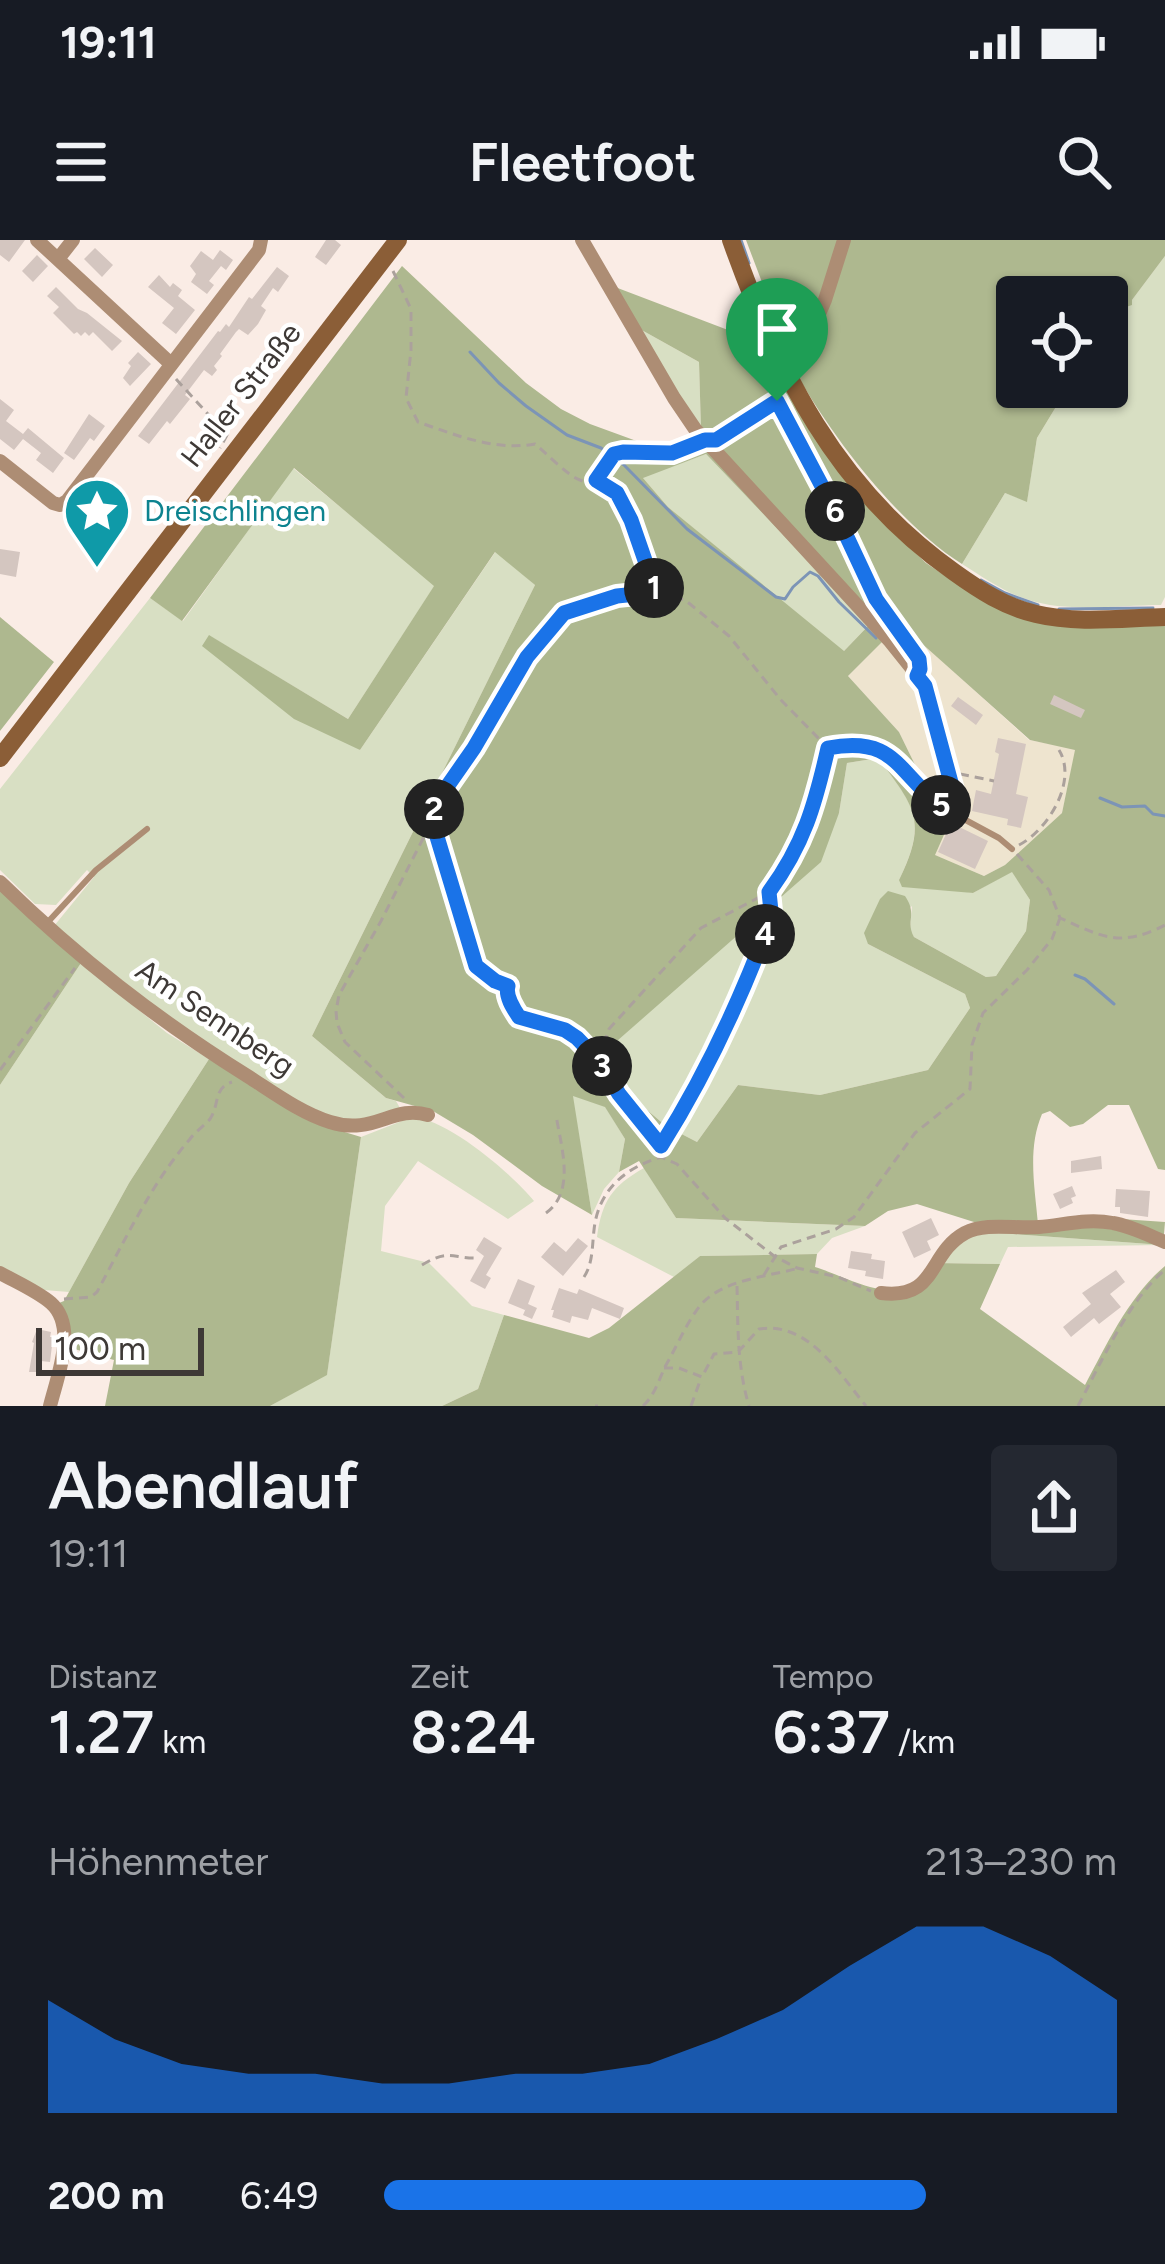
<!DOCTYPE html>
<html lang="de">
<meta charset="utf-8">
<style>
:root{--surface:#171b24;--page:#242831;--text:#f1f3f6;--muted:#9ea1a6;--accent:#1a73e8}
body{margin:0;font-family:Figtree,sans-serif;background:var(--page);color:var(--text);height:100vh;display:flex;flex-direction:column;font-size:45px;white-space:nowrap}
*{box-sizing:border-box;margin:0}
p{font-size:39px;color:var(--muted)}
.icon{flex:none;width:66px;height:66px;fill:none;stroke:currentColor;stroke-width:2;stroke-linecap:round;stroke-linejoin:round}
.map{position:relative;height:1166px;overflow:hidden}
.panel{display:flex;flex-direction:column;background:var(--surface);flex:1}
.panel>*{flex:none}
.buttons{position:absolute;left:996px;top:36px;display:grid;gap:24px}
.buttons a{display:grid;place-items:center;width:132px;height:132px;border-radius:12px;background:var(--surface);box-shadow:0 3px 9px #0004;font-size:60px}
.scale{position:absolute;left:36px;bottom:30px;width:168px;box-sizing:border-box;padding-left:12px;border:6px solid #3e3936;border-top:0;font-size:33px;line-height:42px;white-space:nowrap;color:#3e3936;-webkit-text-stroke:9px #fff;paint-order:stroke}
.pin{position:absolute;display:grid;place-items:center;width:102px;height:102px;color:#fff;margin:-123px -51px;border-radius:50% 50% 50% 0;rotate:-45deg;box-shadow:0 0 12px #0007}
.pin .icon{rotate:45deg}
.km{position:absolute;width:60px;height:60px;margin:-30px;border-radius:50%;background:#222;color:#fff;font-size:33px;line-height:60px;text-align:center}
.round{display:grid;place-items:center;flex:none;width:126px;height:126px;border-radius:12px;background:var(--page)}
.summary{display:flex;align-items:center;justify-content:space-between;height:204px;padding:0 48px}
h1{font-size:66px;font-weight:600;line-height:90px}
.stats{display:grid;grid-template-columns:repeat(3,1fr);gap:18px;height:204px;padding:12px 48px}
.stats div{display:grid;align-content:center}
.stats b{font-size:60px;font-weight:600}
.stats small{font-size:33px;font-weight:400}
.stats p{font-size:33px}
.chart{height:336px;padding:24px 48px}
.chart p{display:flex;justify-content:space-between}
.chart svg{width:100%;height:216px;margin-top:12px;fill:var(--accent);opacity:.7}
ul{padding:0 48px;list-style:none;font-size:39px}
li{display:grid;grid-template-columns:192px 144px 1fr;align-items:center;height:90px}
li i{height:30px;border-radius:15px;background:var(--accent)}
.status{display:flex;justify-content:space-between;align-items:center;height:84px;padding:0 60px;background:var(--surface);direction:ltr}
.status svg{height:33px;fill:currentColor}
header{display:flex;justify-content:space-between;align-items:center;height:156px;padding:0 48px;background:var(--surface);font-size:54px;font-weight:600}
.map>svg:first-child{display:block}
.commercial{fill:#eee4cf}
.green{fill:#d8dfc3}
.forest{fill:#aeb88f;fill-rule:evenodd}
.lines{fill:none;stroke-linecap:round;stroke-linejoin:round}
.stream{stroke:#7c94b6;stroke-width:3}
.building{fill:#d4c6c0}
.path{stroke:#aba19c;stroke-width:3;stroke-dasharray:9 6;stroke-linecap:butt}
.service{stroke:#ad8d74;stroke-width:6}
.minor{stroke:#ad8d74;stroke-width:14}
.secondary{stroke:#8b5e37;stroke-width:18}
.route-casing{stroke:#fff;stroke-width:24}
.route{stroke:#1a73e8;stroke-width:15}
.labels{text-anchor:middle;stroke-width:9;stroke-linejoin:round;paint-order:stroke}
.street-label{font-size:30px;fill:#3e3936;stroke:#fff}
.culture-label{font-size:30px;fill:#0d838f;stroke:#fff;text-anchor:start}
</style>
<div class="status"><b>19:11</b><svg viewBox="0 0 49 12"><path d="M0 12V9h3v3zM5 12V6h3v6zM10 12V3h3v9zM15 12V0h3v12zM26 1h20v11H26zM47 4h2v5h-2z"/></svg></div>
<header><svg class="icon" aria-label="menu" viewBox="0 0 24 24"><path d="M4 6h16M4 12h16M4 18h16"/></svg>Fleetfoot<svg class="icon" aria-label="search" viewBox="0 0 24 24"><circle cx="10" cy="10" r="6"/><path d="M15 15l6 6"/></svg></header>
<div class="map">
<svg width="1165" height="1166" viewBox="0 0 1165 1166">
<rect width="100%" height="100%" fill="#faece5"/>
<path class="commercial" d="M 900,383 L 1029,500 L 1076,509 L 1062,573 L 1005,625 L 984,636 L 934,615 L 951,578 L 920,535 L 899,492 L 848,436 Z"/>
<path class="green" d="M 1165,16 L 1165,357 L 1161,365 C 1119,365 1069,373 1029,360 C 1005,353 983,337 962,324 L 1005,253 L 1027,261 L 1037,198 L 1068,147 L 1107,147 L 1107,87 L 1132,60 Z
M 638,88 L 699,122 L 701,190 Z
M 706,214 L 869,385 L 843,412 L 668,267 L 642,237 Z
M 293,228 L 435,345 L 348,479 L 210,396 L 360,510 L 496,311 L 535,345 L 312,796 L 386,858 L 396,861 L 400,868 L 361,884 L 312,872 L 182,788 L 54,686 L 94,637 L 87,630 L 56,665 L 35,664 L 0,630 L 0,549 L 150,358 L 183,381 Z
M 878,518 C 915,566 928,580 899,640 L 973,653 L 1012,631 L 1030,660 L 1026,691 L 996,736 L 986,737 L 914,697 L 910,690 L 912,666 L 868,704 L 965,754 L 970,768 L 928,830 L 820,855 L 738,845 L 697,902 L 666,886 L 602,832 L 609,808 L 839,573 L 847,523 Z
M 81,723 L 167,793 L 209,819 L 129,943 L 69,1052 L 44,1050 L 0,1031 L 0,845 Z
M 572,855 L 605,866 L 625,899 L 619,932 L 604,949 L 592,975 Z
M 412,877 C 448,879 511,933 534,961 L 508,979 L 418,921 L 385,966 L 381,1011 L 429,1023 L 472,1066 L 504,1075 L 478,1149 L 442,1166 L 270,1166 L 327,1134 L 361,897 Z
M 644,928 L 676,978 L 865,986 L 832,998 L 817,1014 L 700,1016 L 674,1037 L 597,997 C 602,961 612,946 644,928 Z
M 977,984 L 1012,994 L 1163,1005 L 1008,1007 L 1000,1024 L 934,1023 Z"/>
<path class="forest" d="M 746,0 L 1165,0 L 1165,16 L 1132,60 L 1132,65 L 1126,67 L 1107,87 L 1107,57 L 1017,57 L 1017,147 L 1068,147 L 1037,198 L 1027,262 L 1005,253 L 962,324 C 901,286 835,201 799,138 C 792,125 788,109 782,95 C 770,63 758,32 746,0 Z
M 402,26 L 526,143 L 561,169 L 590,184 L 642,203 L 670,206 L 701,190 L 699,122 L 638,88 L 615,47 L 728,90 L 751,76 L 766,113 L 788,153 L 875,274 L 926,323 L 980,359 L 1165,386 L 1165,930 L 1158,929 L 1129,865 L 1108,865 L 1083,884 L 1070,887 L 1050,871 L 1042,874 C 1027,909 1035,948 1038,984 L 1107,978 L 1165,982 L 1163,1005 L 1012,994 L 917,964 L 888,971 L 865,986 L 676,978 L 639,921 L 619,932 L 625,899 L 605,867 L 573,856 L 592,975 L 542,946 L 473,895 L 433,871 L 386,858 L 312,796 L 535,345 L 495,312 L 360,510 L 294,479 L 202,406 L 209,395 L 348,479 L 434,346 L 294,228 L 182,381 L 150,358 ZM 706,214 L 869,385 L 844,411 L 668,267 L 643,238 ZM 900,384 L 1030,500 L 1075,510 L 1062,573 L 1005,625 L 984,636 L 935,615 L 951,579 L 920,535 L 899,492 L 848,436 ZM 878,518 C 915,567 928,581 899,640 L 902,647 L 973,653 L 1012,632 L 1030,660 L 1026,691 L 996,736 L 986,737 L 914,697 C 905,681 918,675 905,656 L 888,651 L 880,659 L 864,693 L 868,704 L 965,754 L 970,768 L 928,830 L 820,855 L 738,845 L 697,902 L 666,886 L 602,832 L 609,808 L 821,622 L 839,573 L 847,523 Z
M 0,377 L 54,422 L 0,491 Z
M 0,648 L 81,723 L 0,845 Z
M 209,819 L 318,884 L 361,897 L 327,1135 L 270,1166 L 105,1166 L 114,1120 L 67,1107 L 59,1063 L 64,1061 L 129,943 Z
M 817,1014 L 815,1027 C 842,1035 887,1062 913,1044 C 920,1039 928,1029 934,1023 L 1000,1024 L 980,1069 L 1085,1145 C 1107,1104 1129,1056 1165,1026 L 1165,1166 L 442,1166 L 478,1149 L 504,1075 L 589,1098 L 609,1088 L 700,1016 Z"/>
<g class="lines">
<path class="stream" d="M 741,0 L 749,23
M 470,112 L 499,143 L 526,166 L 567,195 L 601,208 L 624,225 L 687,289 L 776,357 L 785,359 L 793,347 L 810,332 L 818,336 L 839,362 L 876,398
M 981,340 L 1005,353 L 1038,365
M 1059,369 L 1153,368
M 1100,558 L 1122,567 L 1145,566 L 1153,574 L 1165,576
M 1075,735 L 1085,739 L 1114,764"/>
</g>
<path class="building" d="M 0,0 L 25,0 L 9,22 L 0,15 Z
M 326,0 L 335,0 L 341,5 L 326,25 L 315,17 Z
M 95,8 L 113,25 L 102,37 L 84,19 Z
M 220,10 L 233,20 L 226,30 L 221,26 L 209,41 L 214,45 L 207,54 L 191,42 L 196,34 L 190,26 L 201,11 L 213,20 Z
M 37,15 L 48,26 L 33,42 L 22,31 Z
M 277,27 L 289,36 L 278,52 L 273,48 L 261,66 L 266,70 L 258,84 L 248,95 L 239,89 L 236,92 L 220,114 L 222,116 L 214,126 L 217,130 L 212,136 L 204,130 L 185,155 L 190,159 L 170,184 L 167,181 L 149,204 L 138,196 L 218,91 L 220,92 L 226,84 L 229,87 L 249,57 L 252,59 Z
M 159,35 L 170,47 L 173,43 L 182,50 L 178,56 L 195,70 L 176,94 L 162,83 L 174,68 L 148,47 Z
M 56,47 L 78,69 L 87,73 L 122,101 L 112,111 L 93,92 L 89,96 L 85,92 L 81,96 L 77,92 L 74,94 L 53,73 L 59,67 L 47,56 Z
M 138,112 L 151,124 L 130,146 L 123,138 L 131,126 L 128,123 Z
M 0,159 L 14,170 L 6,181 L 23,194 L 28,188 L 64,218 L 53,233 L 36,220 L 41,213 L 23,199 L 14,210 L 0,199 Z
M 89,174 L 105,186 L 94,201 L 90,198 L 74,220 L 64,213 Z
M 0,309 L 20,312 L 16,337 L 0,334 Z
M 1054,455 L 1085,470 L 1081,478 L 1050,464 Z
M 958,457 L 983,475 L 976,485 L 951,466 Z
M 998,498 L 1026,504 L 1016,554 L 1028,557 L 1021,588 L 1007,585 L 1008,579 L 972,571 L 976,550 L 991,554 L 999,514 L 995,512 Z
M 951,583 L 988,601 L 975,629 L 938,612 Z
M 1101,916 L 1102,929 L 1071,933 L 1071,921 Z
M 1072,946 L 1076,956 L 1071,958 L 1073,963 L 1060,969 L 1053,954 Z
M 1116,949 L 1150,951 L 1148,977 L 1120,973 L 1120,967 L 1115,967 Z
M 931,978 L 939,995 L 927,1001 L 931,1010 L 914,1018 L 902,992 Z
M 484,997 L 502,1008 L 486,1035 L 491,1038 L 485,1049 L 470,1041 L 484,1016 L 476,1010 Z
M 578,998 L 588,1006 L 563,1036 L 541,1017 L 554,1002 L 566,1012 Z
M 851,1011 L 872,1014 L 871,1019 L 885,1021 L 883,1039 L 865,1036 L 866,1031 L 848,1028 Z
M 1116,1030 L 1125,1042 L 1110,1054 L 1121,1067 L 1099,1084 L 1094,1078 L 1071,1097 L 1063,1087 L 1091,1064 L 1082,1053 Z
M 518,1039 L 535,1046 L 528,1064 L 537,1068 L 532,1079 L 523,1075 L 526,1068 L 525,1070 L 508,1063 Z
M 559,1048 L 577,1054 L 579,1049 L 624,1068 L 620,1079 L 592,1068 L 588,1080 L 572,1076 L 570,1083 L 552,1077 L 554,1070 L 551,1070 Z
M 37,1089 L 51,1092 L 50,1097 L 53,1097 L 50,1122 L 41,1121 L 41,1132 L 29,1132 L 34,1103 L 32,1102 Z"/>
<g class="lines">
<path class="path" d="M 393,31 L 411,69 L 411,110 L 406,158 L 418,182 C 456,195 494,211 535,204 C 546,213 568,236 580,240 C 593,245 604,240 615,252 C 630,268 649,328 655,350
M 176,139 L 227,195 L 220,208
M 719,199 L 771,165
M 596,239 L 614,214 L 623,212 L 672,213 L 692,205
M 960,534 L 994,541
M 432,582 L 476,726 L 495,741 L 508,745 C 505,756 513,768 519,777 L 565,791 L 577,798 L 597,819
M 1019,605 C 1048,590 1078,541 1059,510
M 1017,614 L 1049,650 L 1060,678 C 1102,697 1121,708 1165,685
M 0,830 L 75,728
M 404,858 L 345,802 L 337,783 L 336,771 L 339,755 L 381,681 L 432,581 L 435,564 L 474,508 L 527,417 L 546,393 L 564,373 L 583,365 L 617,356 L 656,352 L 685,360 L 729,396 L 781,460 L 828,508
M 661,906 L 679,880 L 727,787 L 769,684 L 769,654
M 661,917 L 661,906 L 619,854 L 598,820 L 609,789 L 701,688 L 769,652 L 788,626 L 815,567 L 828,508 C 879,499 903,522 933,560 L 940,565 L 947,565
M 546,973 C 576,951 561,907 556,875
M 422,1025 C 450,1008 452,1019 478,1018
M 764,1035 L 781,1007 L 836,989 L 854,977 L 915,893 L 970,849 L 972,805 L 983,773 L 1027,730 L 1052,699 L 1060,678
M 584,1037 C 593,1023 592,1007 594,990 C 598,951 624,928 661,917 L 677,924 L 725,978 L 774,1016 L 797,1028 L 838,1037 L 871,1051
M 737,1046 C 738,1087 737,1126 749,1166
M 64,1059 L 91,1057 L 97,1052 C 125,1000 151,944 190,899 C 196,891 204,886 210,879 C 220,864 213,848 232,842
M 664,1128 L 679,1128 L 702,1137 L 714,1114 L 738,1112 L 759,1089 C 808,1081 839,1133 866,1166
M 595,1166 L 598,1166
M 643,1166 C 655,1155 659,1139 666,1125 C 677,1106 686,1084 699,1067 C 720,1040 765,1037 795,1029
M 691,1166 L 701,1138
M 1078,1166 C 1100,1125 1129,1059 1165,1030"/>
<path class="service" d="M 785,141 L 779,149 L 777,162 L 832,265 L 876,359 L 919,420 L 920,429 L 917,435 L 925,446 L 960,577 L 999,598 L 1012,609
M 47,683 L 96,630 L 147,589"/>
<path class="minor" d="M 37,0 L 171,124
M 582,0 L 674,158 L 695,189 L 889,400 L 917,435
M 58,19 L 73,0
M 788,139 L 794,132 L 825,60 L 844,0
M 0,221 L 53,263 L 60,265 L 67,261 L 259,10 L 261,0
M 0,642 C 78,718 156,779 249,837 C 274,853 301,873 330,882 C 374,896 393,864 428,875
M 0,1033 C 16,1042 37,1051 51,1063 C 78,1087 57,1137 50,1166
M 881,1053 C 938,1060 927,1014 965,993 C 986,982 1015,989 1039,987 C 1064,985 1087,978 1113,983 C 1131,986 1148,995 1165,1002"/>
<path class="secondary" d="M 731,0 C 778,132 836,249 954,332 C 979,350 1005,367 1036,374 C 1077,384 1123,378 1165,377
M 0,518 L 398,0"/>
</g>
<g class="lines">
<defs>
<path id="route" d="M 777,161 L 832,265 L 876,359 L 919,419 L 920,429 L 917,436 L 925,446 L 956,561 L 940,565 C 897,533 896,495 828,508 C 815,565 804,604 769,652 L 771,671 L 769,684 C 740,761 705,836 661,906 L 619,854 L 598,820 L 577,798 L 565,790 L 519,777 C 513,768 505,756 508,746 L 495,741 L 476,726 L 432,580 L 435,564 L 474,508 L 527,417 L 564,373 L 617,356 L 656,352 L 631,280 L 617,253 L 596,240 L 614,214 L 623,212 L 672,213 L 705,200 L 716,200 Z"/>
</defs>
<use href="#route" class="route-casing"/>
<use href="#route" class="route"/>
</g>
<defs>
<symbol id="sight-pin" viewBox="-11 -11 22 30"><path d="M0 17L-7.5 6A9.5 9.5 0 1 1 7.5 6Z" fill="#0f9aa8" stroke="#fff"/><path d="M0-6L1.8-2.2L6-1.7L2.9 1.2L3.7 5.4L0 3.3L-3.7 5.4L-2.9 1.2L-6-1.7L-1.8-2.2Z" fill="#fff"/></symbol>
</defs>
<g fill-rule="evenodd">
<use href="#sight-pin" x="59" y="233" width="76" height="104"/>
</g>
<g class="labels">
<g class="street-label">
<text transform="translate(241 155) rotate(-52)" y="10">Haller Straße</text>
<text transform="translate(215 778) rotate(34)" y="10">Am Sennberg</text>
</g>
<g class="culture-label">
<text x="144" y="281">Dreischlingen</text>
</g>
</g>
</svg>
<div class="buttons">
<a><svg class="icon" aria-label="locate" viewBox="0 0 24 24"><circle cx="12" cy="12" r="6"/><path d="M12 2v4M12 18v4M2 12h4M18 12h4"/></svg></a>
</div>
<div class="scale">100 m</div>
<div class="pin" style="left:777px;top:161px;background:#1e9e55"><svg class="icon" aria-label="arrive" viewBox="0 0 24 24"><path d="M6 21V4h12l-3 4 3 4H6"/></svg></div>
<b class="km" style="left:654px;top:348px">1</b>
<b class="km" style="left:434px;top:569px">2</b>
<b class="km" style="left:602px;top:826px">3</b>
<b class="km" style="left:765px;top:694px">4</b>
<b class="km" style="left:941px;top:565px">5</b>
<b class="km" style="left:835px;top:271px">6</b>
</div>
<section class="panel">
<div class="summary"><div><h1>Abendlauf</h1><p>19:11</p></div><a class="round"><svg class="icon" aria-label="share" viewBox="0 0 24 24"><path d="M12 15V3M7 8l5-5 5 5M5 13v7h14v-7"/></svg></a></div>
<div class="stats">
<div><p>Distanz</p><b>1.27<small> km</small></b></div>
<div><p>Zeit</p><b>8:24</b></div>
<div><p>Tempo</p><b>6:37<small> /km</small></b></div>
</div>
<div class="chart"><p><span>Höhenmeter</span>213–230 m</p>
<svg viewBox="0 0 160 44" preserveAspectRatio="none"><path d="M0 44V21L10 29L20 34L30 36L40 36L50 38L60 38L70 36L80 36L90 34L100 29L110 23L120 14L130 6L140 6L150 12L160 21V44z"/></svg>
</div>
<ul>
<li><b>200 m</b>6:49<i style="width:74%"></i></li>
</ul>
</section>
